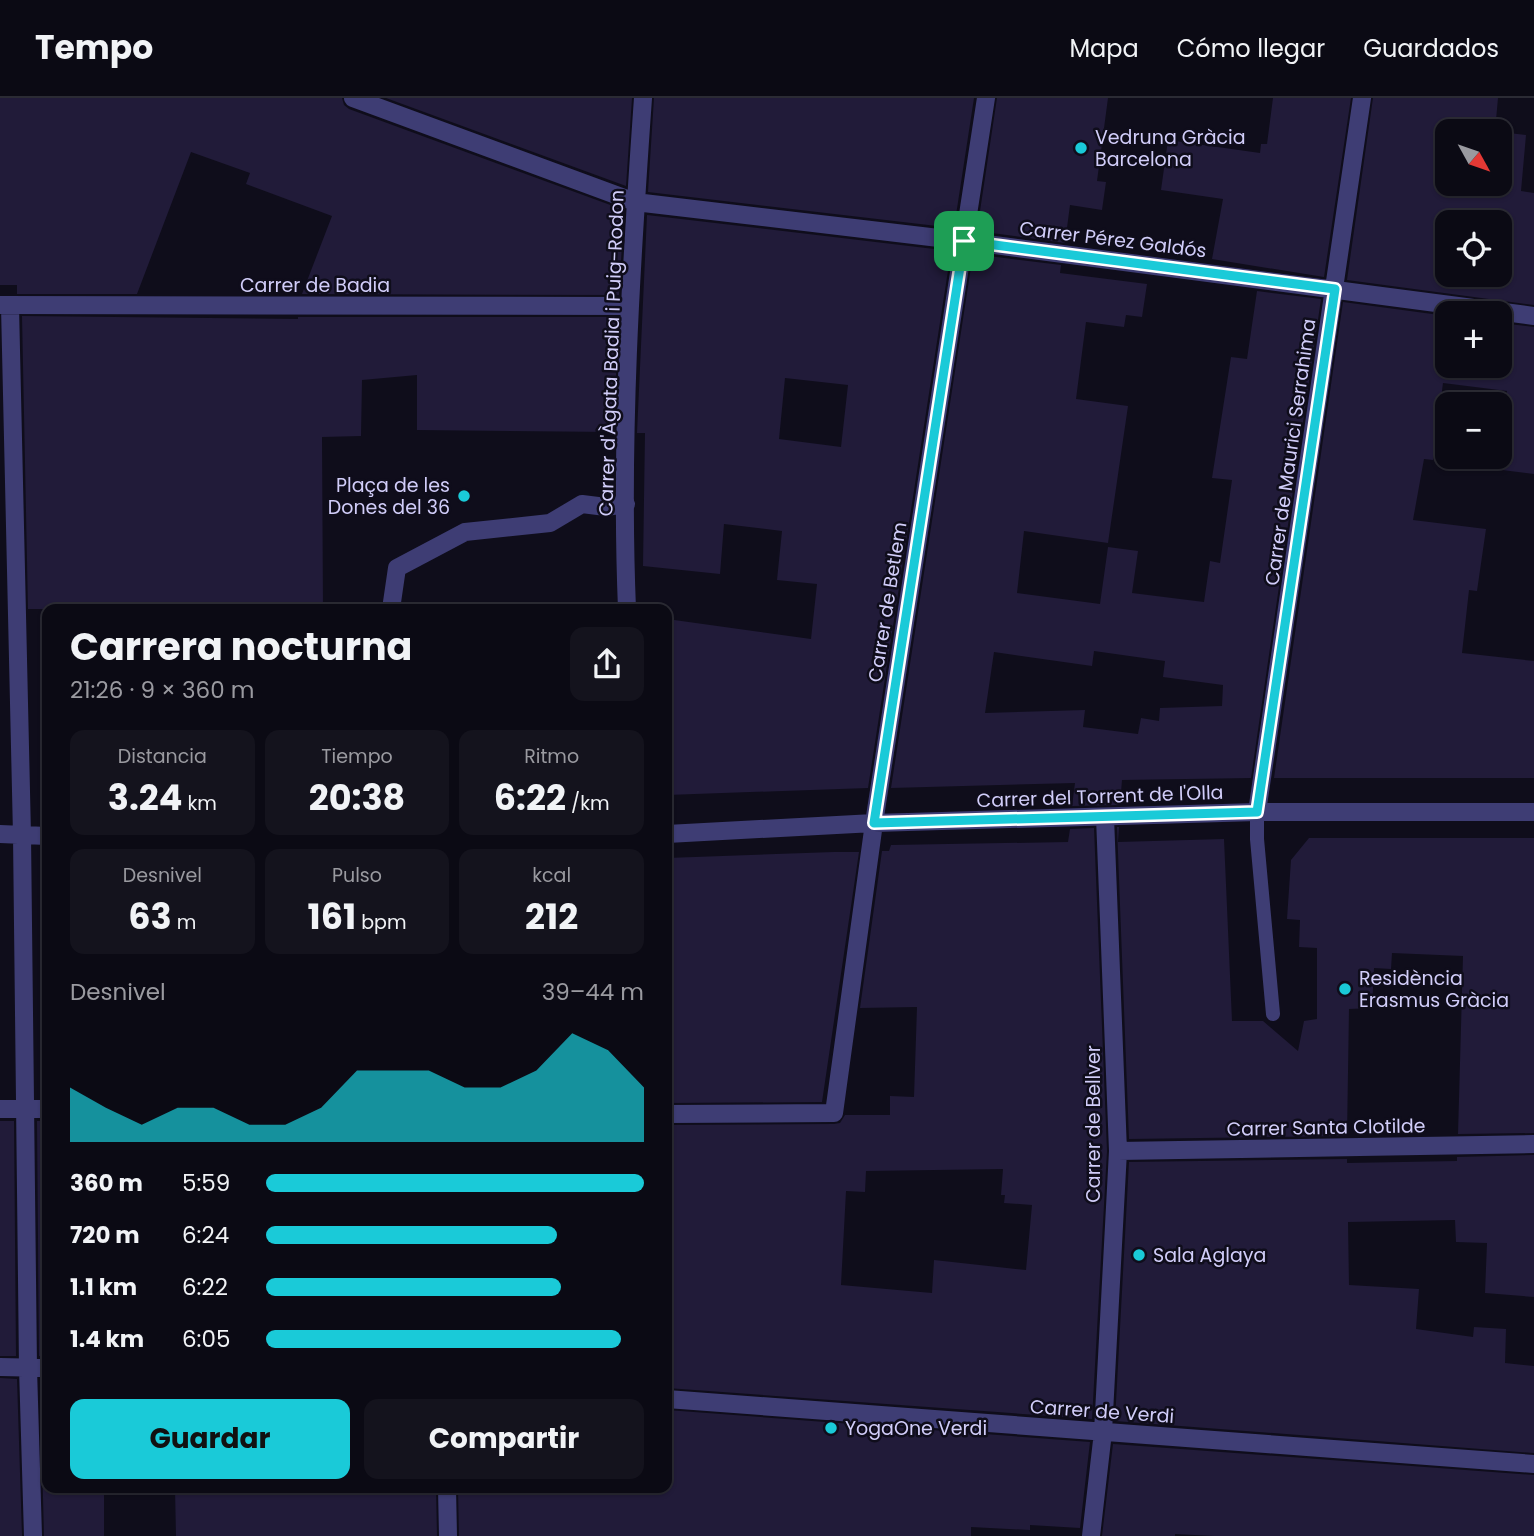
<!DOCTYPE html>
<html lang="es">
<meta charset="utf-8">
<style>
:root{--surface:#0b0a14;--page:#14131d;--text:#f1f3f6;--muted:#9a9aa0;--line:#2b2b34;--accent:#1acad8}
body{margin:0;font-family:Poppins,sans-serif;background:var(--page);color:var(--text);height:100vh;display:flex;flex-direction:column;font-size:26px;white-space:nowrap}
*{box-sizing:border-box;margin:0}
p{font-size:23px;color:var(--muted)}
.icon{flex:none;width:38px;height:38px;fill:none;stroke:currentColor;stroke-width:2;stroke-linecap:round;stroke-linejoin:round}
.map{position:relative;flex:1;overflow:hidden}
.drawer{position:absolute;left:42px;top:506px;width:630px;height:889px;display:flex;flex-direction:column;background:var(--surface);border-radius:14px;box-shadow:0 2px 5px #0004,0 0 0 2px var(--line)}
.drawer>*{flex:none}
.needle{width:46px;rotate:130deg}
.controls{position:absolute;left:1435px;top:21px;display:grid;gap:14px}
.controls a{display:grid;place-items:center;width:77px;height:77px;border-radius:14px;background:var(--surface);box-shadow:0 2px 5px #0004,0 0 0 2px var(--line);font-size:35px}
.pin{position:absolute;display:grid;place-items:center;width:60px;height:60px;color:#fff;margin:-30px;border-radius:14px;box-shadow:0 4px 10px #0006}
.round{display:grid;place-items:center;flex:none;width:74px;height:74px;border-radius:14px;background:var(--page)}
.overview{display:flex;align-items:center;justify-content:space-between;height:119px;padding:0 28px}
h1{font-size:38px;font-weight:700;line-height:52px}
.stats{display:grid;grid-template-columns:repeat(3,1fr);gap:10px;height:119px;padding:7px 28px}
.stats div{display:grid;align-content:center;border-radius:14px;background:var(--page);text-align:center}
.stats b{font-size:35px;font-weight:700}
.stats small{font-size:19px;font-weight:400}
.stats p{font-size:19px}
.chart{height:196px;padding:14px 28px}
.chart p{display:flex;justify-content:space-between}
.chart svg{width:100%;height:126px;margin-top:7px;fill:var(--accent);opacity:.7}
.cta{display:flex;gap:14px;margin-top:auto;padding:14px 28px}
.cta a{flex:1;height:80px;border-radius:14px;background:var(--accent);color:#111;font-size:28px;font-weight:700;line-height:80px;text-align:center}
.cta a+a{background:var(--page);color:var(--text)}
ul{padding:0 28px;list-style:none;font-size:23px}
li{display:grid;grid-template-columns:112px 84px 1fr;align-items:center;height:52px}
li i{height:18px;border-radius:9px;background:var(--accent)}
header{display:flex;align-items:center;gap:42px;box-sizing:border-box;height:98px;padding:0 35px;background:var(--surface);border-bottom:2px solid var(--line)}
header strong{font-size:33px}
nav{display:flex;gap:38px;margin-inline-start:auto;font-size:24px}
.map>svg:first-child{display:block}
.building{fill:#211b39;fill-rule:evenodd}
.lines{fill:none;stroke-linecap:round;stroke-linejoin:round}
.service{stroke:#3e3d74;stroke-width:14}
.pedestrian{stroke:#3e3d74;stroke-width:18}
.minor{stroke:#3e3d74;stroke-width:18}
.route-casing{stroke:#fff;stroke-width:14}
.route{stroke:#1acad8;stroke-width:9}
.poi-dot{fill:#1acad8;stroke:#0f0d1b;stroke-width:2.5}
.labels{text-anchor:middle;stroke-width:5;stroke-linejoin:round;paint-order:stroke}
.poi-label{font-size:19px;fill:#d1cdf9;stroke:#0f0d1b;text-anchor:start}
.street-label{font-size:19px;fill:#d1cdf9;stroke:#0f0d1b}
</style>
<header>
<strong>Tempo</strong>
<nav><a>Mapa</a><a>Cómo llegar</a><a>Guardados</a></nav>
</header>
<div class="map">
<svg width="1534" height="1438" viewBox="0 0 1534 1438">
<rect width="100%" height="100%" fill="#0f0d1b"/>
<path class="building" d="M 0,0 L 342,0 L 344,7 L 349,11 L 624,112 L 619,197 L 302,196 L 332,118 L 246,86 L 250,75 L 191,54 L 137,196 L 17,196 L 17,187 L 0,187 Z
M 386,0 L 632,0 L 626,88 Z
M 654,0 L 974,0 L 954,130 L 648,94 Z
M 997,0 L 1108,0 L 1097,83 L 1106,84 L 1102,112 L 1070,107 L 1065,145 L 977,133 Z
M 1273,0 L 1351,0 L 1324,179 L 1212,161 L 1223,101 L 1161,92 L 1168,42 L 1260,55 L 1261,46 L 1267,46 Z
M 1373,0 L 1498,0 L 1495,33 L 1447,33 L 1447,86 L 1500,86 L 1500,34 L 1526,37 L 1521,93 L 1534,95 L 1534,207 L 1347,182 ZM 1447,124 L 1500,124 L 1500,177 L 1447,177 Z
M 647,117 L 951,153 L 868,690 L 667,697 L 667,521 L 811,541 L 817,486 L 777,482 L 782,433 L 724,426 L 720,476 L 643,468 L 645,335 L 637,335 ZM 785,280 L 848,287 L 841,349 L 779,341 Z
M 973,156 L 1061,167 L 1060,175 L 1147,186 L 1142,219 L 1126,217 L 1124,229 L 1086,224 L 1076,301 L 1128,308 L 1108,445 L 1024,433 L 1017,495 L 1100,506 L 1108,449 L 1138,453 L 1132,495 L 1204,504 L 1210,463 L 1220,465 L 1232,382 L 1212,380 L 1231,259 L 1247,261 L 1257,193 L 1321,201 L 1251,680 L 1122,682 L 1120,707 L 1072,708 L 1075,685 L 891,690 ZM 1094,553 L 1165,563 L 1163,579 L 1223,587 L 1222,608 L 1160,610 L 1159,623 L 1141,620 L 1138,636 L 1083,629 L 1085,612 L 985,615 L 994,554 L 1092,568 Z
M 1343,204 L 1447,218 L 1447,268 L 1500,268 L 1500,225 L 1534,229 L 1534,376 L 1494,371 L 1496,359 L 1500,359 L 1500,336 L 1507,293 L 1443,285 L 1433,362 L 1424,361 L 1413,422 L 1486,431 L 1477,493 L 1469,492 L 1462,555 L 1534,563 L 1534,680 L 1274,680 Z
M 22,218 L 298,221 L 298,219 L 618,219 L 614,334 L 417,332 L 417,277 L 362,282 L 361,338 L 322,339 L 323,511 L 28,511 Z
M 1117,729 L 1119,729 L 1118,744 L 1224,741 L 1232,923 L 1263,923 L 1298,953 L 1304,923 L 1317,921 L 1317,850 L 1299,849 L 1300,822 L 1287,821 L 1291,762 L 1309,740 L 1534,740 L 1534,1035 L 1458,1036 L 1463,858 L 1392,855 L 1391,871 L 1374,870 L 1372,910 L 1349,911 L 1347,1038 L 1129,1041 Z
M 1094,730 L 1107,1053 L 1092,1321 L 667,1290 L 667,1027 L 834,1026 L 840,1025 L 845,1017 L 890,1017 L 890,998 L 914,999 L 917,909 L 860,910 L 882,753 L 889,753 L 891,747 L 1068,744 L 1070,731 ZM 1003,1071 L 1001,1097 L 1005,1097 L 1004,1105 L 1032,1107 L 1026,1172 L 934,1162 L 932,1195 L 841,1187 L 846,1093 L 865,1094 L 866,1073 Z
M 834,754 L 859,754 L 822,1004 L 667,1005 L 667,760 Z
M 0,1023 L 14,1023 L 16,1258 L 0,1258 Z
M 37,1023 L 47,1023 L 47,1259 L 39,1258 Z
M 1534,1057 L 1534,1199 L 1485,1195 L 1487,1145 L 1456,1144 L 1455,1122 L 1348,1124 L 1349,1187 L 1419,1191 L 1416,1231 L 1473,1239 L 1474,1229 L 1506,1231 L 1505,1265 L 1534,1268 L 1534,1355 L 1115,1323 L 1129,1064 L 1347,1061 L 1347,1065 L 1457,1063 L 1457,1059 Z
M 0,1280 L 17,1281 L 22,1438 L 0,1438 Z
M 40,1281 L 47,1281 L 47,1390 L 104,1390 L 104,1438 L 44,1438 Z
M 667,1312 L 1090,1344 L 1080,1430 L 1030,1427 L 1030,1432 L 971,1429 L 971,1438 L 459,1438 L 458,1390 L 667,1390 Z
M 1113,1346 L 1534,1377 L 1534,1438 L 1214,1438 L 1175,1436 L 1175,1438 L 1102,1438 Z
M 175,1390 L 436,1390 L 437,1438 L 176,1438 Z"/>
<g class="lines">
<path class="service" d="M 1257,714 L 1257,741 L 1273,916"/>
<path class="pedestrian" d="M 391,511 L 397,470 L 465,434 L 550,425 L 582,406 L 606,409 L 626,406"/>
<path class="minor" d="M 353,0 L 635,104 L 964,143 L 1534,218
M 0,207 L 630,208
M 10,208 L 22,737 L 28,1270 L 33,1438
M 627,511 C 620,341 631,169 643,0
M 1257,714 L 1362,0
M 0,736 L 47,738
M 667,736 L 874,725 L 1257,714 L 1534,714
M 0,1011 L 47,1011
M 667,1016 L 834,1015 L 874,725 L 986,0
M 1118,1053 L 1534,1046
M 0,1269 L 47,1270
M 667,1301 L 1534,1366
M 447,1390 L 448,1438
M 1091,1438 L 1103,1334 L 1118,1053 L 1105,719"/>
</g>
<g class="lines">
<defs>
<path id="route" d="M 964,143 L 1335,191 L 1257,714 L 874,725 Z"/>
</defs>
<use href="#route" class="route-casing"/>
<use href="#route" class="route"/>
</g>
<g class="poi-dot">
<circle cx="1081" cy="50" r="7"/>
<circle cx="464" cy="398" r="7"/>
<circle cx="1345" cy="891" r="7"/>
<circle cx="1139" cy="1157" r="7"/>
<circle cx="831" cy="1330" r="7"/>
</g>
<g class="labels">
<g class="poi-label">
<text x="1095" y="46">Vedruna Gràcia<tspan x="1095" dy="22">Barcelona</tspan></text>
<text x="450" y="394" text-anchor="end">Plaça de les<tspan x="450" dy="22">Dones del 36</tspan></text>
<text x="1359" y="887">Residència<tspan x="1359" dy="22">Erasmus Gràcia</tspan></text>
<text x="1153" y="1164">Sala Aglaya</text>
<text x="845" y="1337">YogaOne Verdi</text>
</g>
<g class="street-label">
<text transform="translate(1113 141) rotate(7)" y="7">Carrer Pérez Galdós</text>
<text x="315" y="194">Carrer de Badia</text>
<text transform="translate(611 255) rotate(-88)" y="7">Carrer d'Àgata Badia i Puig-Rodon</text>
<text transform="translate(1290 354) rotate(-82)" y="7">Carrer de Maurici Serrahima</text>
<text transform="translate(887 504) rotate(-81)" y="7">Carrer de Betlem</text>
<text transform="translate(1100 698) rotate(-2)" y="7">Carrer del Torrent de l'Olla</text>
<text transform="translate(1093 1026) rotate(-90)" y="7">Carrer de Bellver</text>
<text transform="translate(1326 1029) rotate(-1)" y="7">Carrer Santa Clotilde</text>
<text transform="translate(1102 1313) rotate(4)" y="7">Carrer de Verdi</text>
</g>
</g>
</svg>
<div class="controls">
<a><svg class="needle" viewBox="-14 -14 28 28"><path d="M0-13l5 13h-10z" fill="#e53935"/><path d="M0 13l5-13h-10z" fill="#9a9aa0"/></svg></a>
<a><svg class="icon" aria-label="locate" viewBox="0 0 24 24"><circle cx="12" cy="12" r="6"/><path d="M12 2v4M12 18v4M2 12h4M18 12h4"/></svg></a>
<a>+</a>
<a>−</a>
</div>
<div class="pin" style="left:964px;top:143px;background:#1e9e55"><svg class="icon" aria-label="arrive" viewBox="0 0 24 24"><path d="M6 21V4h12l-3 4 3 4H6"/></svg></div>
<section class="drawer">
<div class="overview"><div><h1>Carrera nocturna</h1><p>21:26 · 9 × 360 m</p></div><a class="round"><svg class="icon" aria-label="share" viewBox="0 0 24 24"><path d="M12 15V3M7 8l5-5 5 5M5 13v7h14v-7"/></svg></a></div>
<div class="stats">
<div><p>Distancia</p><b>3.24<small> km</small></b></div>
<div><p>Tiempo</p><b>20:38</b></div>
<div><p>Ritmo</p><b>6:22<small> /km</small></b></div>
</div>
<div class="stats">
<div><p>Desnivel</p><b>63<small> m</small></b></div>
<div><p>Pulso</p><b>161<small> bpm</small></b></div>
<div><p>kcal</p><b>212</b></div>
</div>
<div class="chart"><p><span>Desnivel</span>39–44 m</p>
<svg viewBox="0 0 160 44" preserveAspectRatio="none"><path d="M0 44V25L10 32L20 38L30 32L40 32L50 38L60 38L70 32L80 19L90 19L100 19L110 25L120 25L130 19L140 6L150 12L160 25V44z"/></svg>
</div>
<ul>
<li><b>360 m</b>5:59<i style="width:100%"></i></li>
<li><b>720 m</b>6:24<i style="width:77%"></i></li>
<li><b>1.1 km</b>6:22<i style="width:78%"></i></li>
<li><b>1.4 km</b>6:05<i style="width:94%"></i></li>
</ul>
<div class="cta"><a>Guardar</a><a>Compartir</a></div>
</section>
</div>
